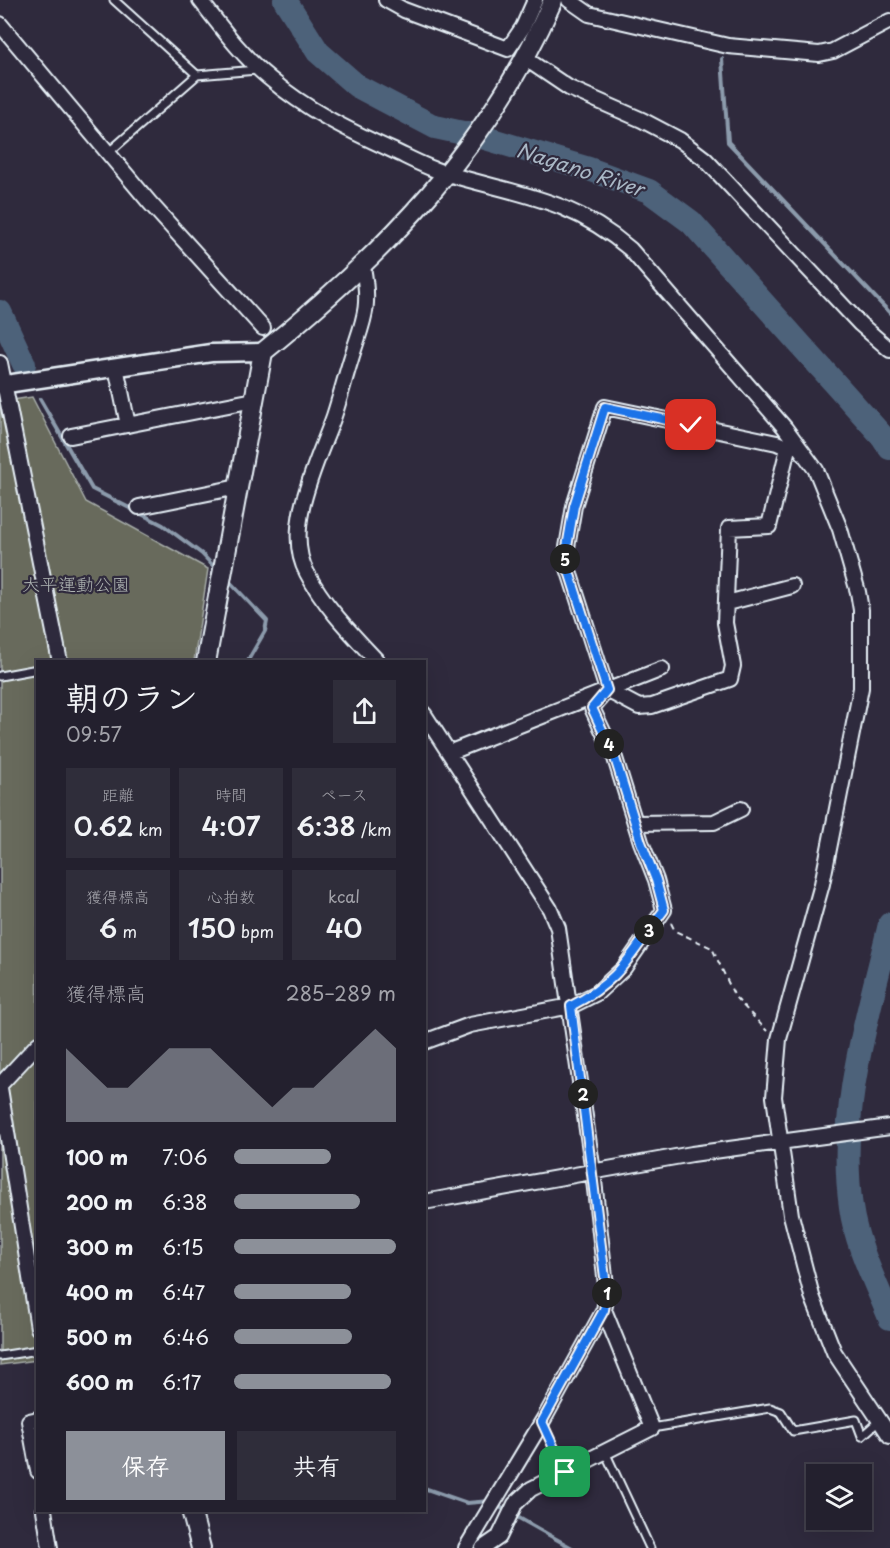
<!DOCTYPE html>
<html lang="ja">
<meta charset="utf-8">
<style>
:root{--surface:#23202e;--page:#2f2d3a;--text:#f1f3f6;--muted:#a3a3aa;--line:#403e4a;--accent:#8c9099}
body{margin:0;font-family:"Playpen Sans","Klee One",sans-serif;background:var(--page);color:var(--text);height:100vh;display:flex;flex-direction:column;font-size:22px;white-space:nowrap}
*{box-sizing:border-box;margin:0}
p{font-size:20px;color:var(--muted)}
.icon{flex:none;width:33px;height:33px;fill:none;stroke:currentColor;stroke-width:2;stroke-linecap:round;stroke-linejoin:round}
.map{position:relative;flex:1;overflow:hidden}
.panel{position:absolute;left:36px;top:660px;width:390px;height:852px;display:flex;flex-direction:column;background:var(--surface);border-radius:0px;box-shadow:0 6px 24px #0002,0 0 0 2px var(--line)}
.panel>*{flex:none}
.controls{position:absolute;left:806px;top:1464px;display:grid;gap:12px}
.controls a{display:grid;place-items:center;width:66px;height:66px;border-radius:0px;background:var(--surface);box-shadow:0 6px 24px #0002,0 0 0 2px var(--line);font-size:30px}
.pin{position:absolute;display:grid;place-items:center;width:51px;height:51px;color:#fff;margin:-26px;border-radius:12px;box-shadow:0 3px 9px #0006}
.km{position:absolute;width:30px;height:30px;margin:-15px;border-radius:50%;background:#222;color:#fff;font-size:16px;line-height:30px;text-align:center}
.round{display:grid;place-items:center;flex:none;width:63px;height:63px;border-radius:0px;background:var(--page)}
.overview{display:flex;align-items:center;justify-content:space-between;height:102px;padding:0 30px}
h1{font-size:33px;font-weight:600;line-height:45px}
.stats{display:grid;grid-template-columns:repeat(3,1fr);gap:9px;height:102px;padding:6px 30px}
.stats div{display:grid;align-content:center;border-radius:0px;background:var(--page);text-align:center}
.stats b{font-size:26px;font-weight:600}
.stats small{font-size:16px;font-weight:400}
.stats p{font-size:16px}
.chart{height:168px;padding:12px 30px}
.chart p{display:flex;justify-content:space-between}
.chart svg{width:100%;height:108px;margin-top:6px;fill:var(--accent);opacity:.7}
.action{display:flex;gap:12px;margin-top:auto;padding:12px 30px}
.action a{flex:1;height:69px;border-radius:0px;background:var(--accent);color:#fff;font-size:24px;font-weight:600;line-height:69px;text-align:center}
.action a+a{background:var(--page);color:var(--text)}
ul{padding:0 30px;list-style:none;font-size:20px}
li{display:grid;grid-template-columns:96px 72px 1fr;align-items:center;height:45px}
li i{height:15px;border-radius:8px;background:var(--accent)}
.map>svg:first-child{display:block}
.green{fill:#676a5c;stroke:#a8aeaa;stroke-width:1.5}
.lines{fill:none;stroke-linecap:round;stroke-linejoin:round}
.stream{stroke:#8c9bac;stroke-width:4}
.river{stroke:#4e627a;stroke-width:24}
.service-casing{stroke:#e8f1f8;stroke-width:11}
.minor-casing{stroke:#e8f1f8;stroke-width:18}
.tertiary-casing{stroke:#e8f1f8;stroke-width:21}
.secondary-casing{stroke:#e8f1f8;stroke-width:22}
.path{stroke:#e8f1f8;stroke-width:2;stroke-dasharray:6 4.5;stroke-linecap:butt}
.service{stroke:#2f2a3d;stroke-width:7}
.minor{stroke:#2f2a3d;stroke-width:14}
.tertiary{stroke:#2f2a3d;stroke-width:16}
.secondary{stroke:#2f2a3d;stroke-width:18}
.route-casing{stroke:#fff;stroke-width:12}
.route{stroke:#1a73e8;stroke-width:8}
.labels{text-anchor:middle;stroke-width:4.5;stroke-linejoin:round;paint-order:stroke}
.park-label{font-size:18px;fill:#aeb4b2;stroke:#2f2a3d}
.water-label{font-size:20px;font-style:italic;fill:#aab8c6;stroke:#2f2a3d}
</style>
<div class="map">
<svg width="890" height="1548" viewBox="0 0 890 1548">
<rect width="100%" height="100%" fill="#2f2a3d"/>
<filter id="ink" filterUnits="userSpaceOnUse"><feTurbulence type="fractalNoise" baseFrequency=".0167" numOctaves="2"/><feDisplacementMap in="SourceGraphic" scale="12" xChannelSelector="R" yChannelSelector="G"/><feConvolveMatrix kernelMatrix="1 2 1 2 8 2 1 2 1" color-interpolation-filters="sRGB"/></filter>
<g filter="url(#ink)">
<path class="green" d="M 32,397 L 86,502 L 208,569 L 194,661 L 38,662 L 37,1360 L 0,1365 L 0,402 Z"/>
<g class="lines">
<path class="stream" d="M 722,59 L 728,142 L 890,313
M 40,399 L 92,489 L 163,525 L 202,554 L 217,570
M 227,579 L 267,621 L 265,631 L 247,662
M 424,1488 L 467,1503 L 490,1501
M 496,1505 L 572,1548"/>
<path class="river" d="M 285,0 L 318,52 L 357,86 L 435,127 L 482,137 L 589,169 L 649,191 L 691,222 L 883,437 L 890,448
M 0,312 L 24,364
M 890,924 C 868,1017 837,1110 851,1207 C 856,1245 876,1283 890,1318"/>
<defs>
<path id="service" d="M 114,0 L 197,75
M 108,153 L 197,75 L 257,70
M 0,676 L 38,669
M 0,1356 L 38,1350
M 652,1428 L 770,1408 L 781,1412 L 793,1431 L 856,1420 L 862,1436 L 879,1421
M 605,1452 L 650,1548"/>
<path id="minor" d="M 200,0 C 221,27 242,56 269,78 C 306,110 350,131 394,151 C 411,159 429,169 448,174 C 519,195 570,198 630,249 L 785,428 L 816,470 L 840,529 L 858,592 L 861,610 L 861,688 L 822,884 L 779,1039 L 774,1097 L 791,1215 L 812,1296 L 834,1352 L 890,1436
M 386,0 L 404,10 L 508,49 L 523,27 L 535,0
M 569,0 L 589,14 L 728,46 L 819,54 L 833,51 L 890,21
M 0,24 L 150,203 L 263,328
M 526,59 L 569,88 L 642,120 L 680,140 L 705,159 L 860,324 L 890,350
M 363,267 C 371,310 363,320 351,359 C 345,378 340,398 334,416 C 319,459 282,528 307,573 C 324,606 353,635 378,662
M 0,363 L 60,662
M 116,367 L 128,425
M 605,407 L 777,443 L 788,448 L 769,526 L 729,528 L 725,623 L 733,666 L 730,679 L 652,706 L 639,707 L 607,690 L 565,559 L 574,506 Z
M 71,436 L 254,400
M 139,507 L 238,487
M 727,603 L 792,586
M 424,714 L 550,909 L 558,928 L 593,1172 L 607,1294 L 604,1310 L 545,1417 L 466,1548
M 451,752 L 662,669
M 635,823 L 714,822 L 741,809
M 424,1042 L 470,1025 L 571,1006 L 597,993 L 624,968 L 664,910 L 656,880 L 641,842 L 614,755 L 592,708 L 607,690
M 0,1085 L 38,1044
M 0,1088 L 38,1328
M 424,1202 L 692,1154 L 890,1127
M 38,1419 L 29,1421 L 38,1471
M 44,1510 L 50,1548
M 483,1548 L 499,1537 L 515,1504 L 531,1489 L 652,1428 L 604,1310"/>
<path id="tertiary" d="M 0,385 L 211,353 L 263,352"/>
<path id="secondary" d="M 206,662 L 263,352 C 384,254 490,146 553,0
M 191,1510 L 201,1548"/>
</defs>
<use href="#service" class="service-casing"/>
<use href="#minor" class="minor-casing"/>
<use href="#tertiary" class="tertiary-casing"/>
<use href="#secondary" class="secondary-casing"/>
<path class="path" d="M 671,923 L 675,931 L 712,948 L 735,997 L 767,1031
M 548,1436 L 560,1461"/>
<use href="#service" class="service"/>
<use href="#minor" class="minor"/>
<use href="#tertiary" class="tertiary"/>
<use href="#secondary" class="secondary"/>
</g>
</g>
<g class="lines" filter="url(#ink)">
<defs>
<path id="route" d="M 565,1472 L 542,1422 L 604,1310 L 607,1294 L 571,1006 C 622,980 631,953 664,910 L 656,880 L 641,842 L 614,755 L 592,708 L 607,690 L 565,559 L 574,506 L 605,407 L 691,425"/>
</defs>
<use href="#route" class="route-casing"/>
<use href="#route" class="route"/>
</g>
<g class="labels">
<g class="park-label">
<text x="76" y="591">大平運動公園</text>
</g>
<g class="water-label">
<text transform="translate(580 170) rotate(18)" y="7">Nagano River</text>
</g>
</g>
</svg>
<div class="controls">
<a><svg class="icon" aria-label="layers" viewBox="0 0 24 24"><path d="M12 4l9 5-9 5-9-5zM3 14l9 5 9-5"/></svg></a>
</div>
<div class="pin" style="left:565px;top:1472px;background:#1e9e55"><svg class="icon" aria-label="arrive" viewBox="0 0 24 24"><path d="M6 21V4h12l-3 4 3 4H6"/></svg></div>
<div class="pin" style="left:691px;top:425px;background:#d93025"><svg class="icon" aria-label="check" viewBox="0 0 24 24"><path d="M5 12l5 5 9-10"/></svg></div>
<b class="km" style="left:607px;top:1293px">1</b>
<b class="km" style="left:583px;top:1094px">2</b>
<b class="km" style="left:649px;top:930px">3</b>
<b class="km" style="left:609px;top:744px">4</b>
<b class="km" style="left:565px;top:559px">5</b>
<section class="panel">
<div class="overview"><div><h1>朝のラン</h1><p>09:57</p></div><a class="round"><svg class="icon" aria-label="share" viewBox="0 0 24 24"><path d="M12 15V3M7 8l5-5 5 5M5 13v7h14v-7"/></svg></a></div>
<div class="stats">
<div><p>距離</p><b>0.62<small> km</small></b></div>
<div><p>時間</p><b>4:07</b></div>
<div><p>ペース</p><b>6:38<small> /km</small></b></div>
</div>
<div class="stats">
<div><p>獲得標高</p><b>6<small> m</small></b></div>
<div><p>心拍数</p><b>150<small> bpm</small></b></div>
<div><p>kcal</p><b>40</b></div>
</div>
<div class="chart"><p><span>獲得標高</span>285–289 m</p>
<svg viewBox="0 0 160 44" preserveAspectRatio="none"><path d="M0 44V14L10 22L20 30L30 30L40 22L50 14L60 14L70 14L80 22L90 30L100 38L110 30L120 30L130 22L140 14L150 6L160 14V44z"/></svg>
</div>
<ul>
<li><b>100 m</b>7:06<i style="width:60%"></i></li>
<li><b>200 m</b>6:38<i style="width:78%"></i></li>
<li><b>300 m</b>6:15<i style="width:100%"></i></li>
<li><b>400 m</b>6:47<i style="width:72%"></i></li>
<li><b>500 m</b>6:46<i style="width:73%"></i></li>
<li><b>600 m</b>6:17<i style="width:97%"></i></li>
</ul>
<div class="action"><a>保存</a><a>共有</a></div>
</section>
</div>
